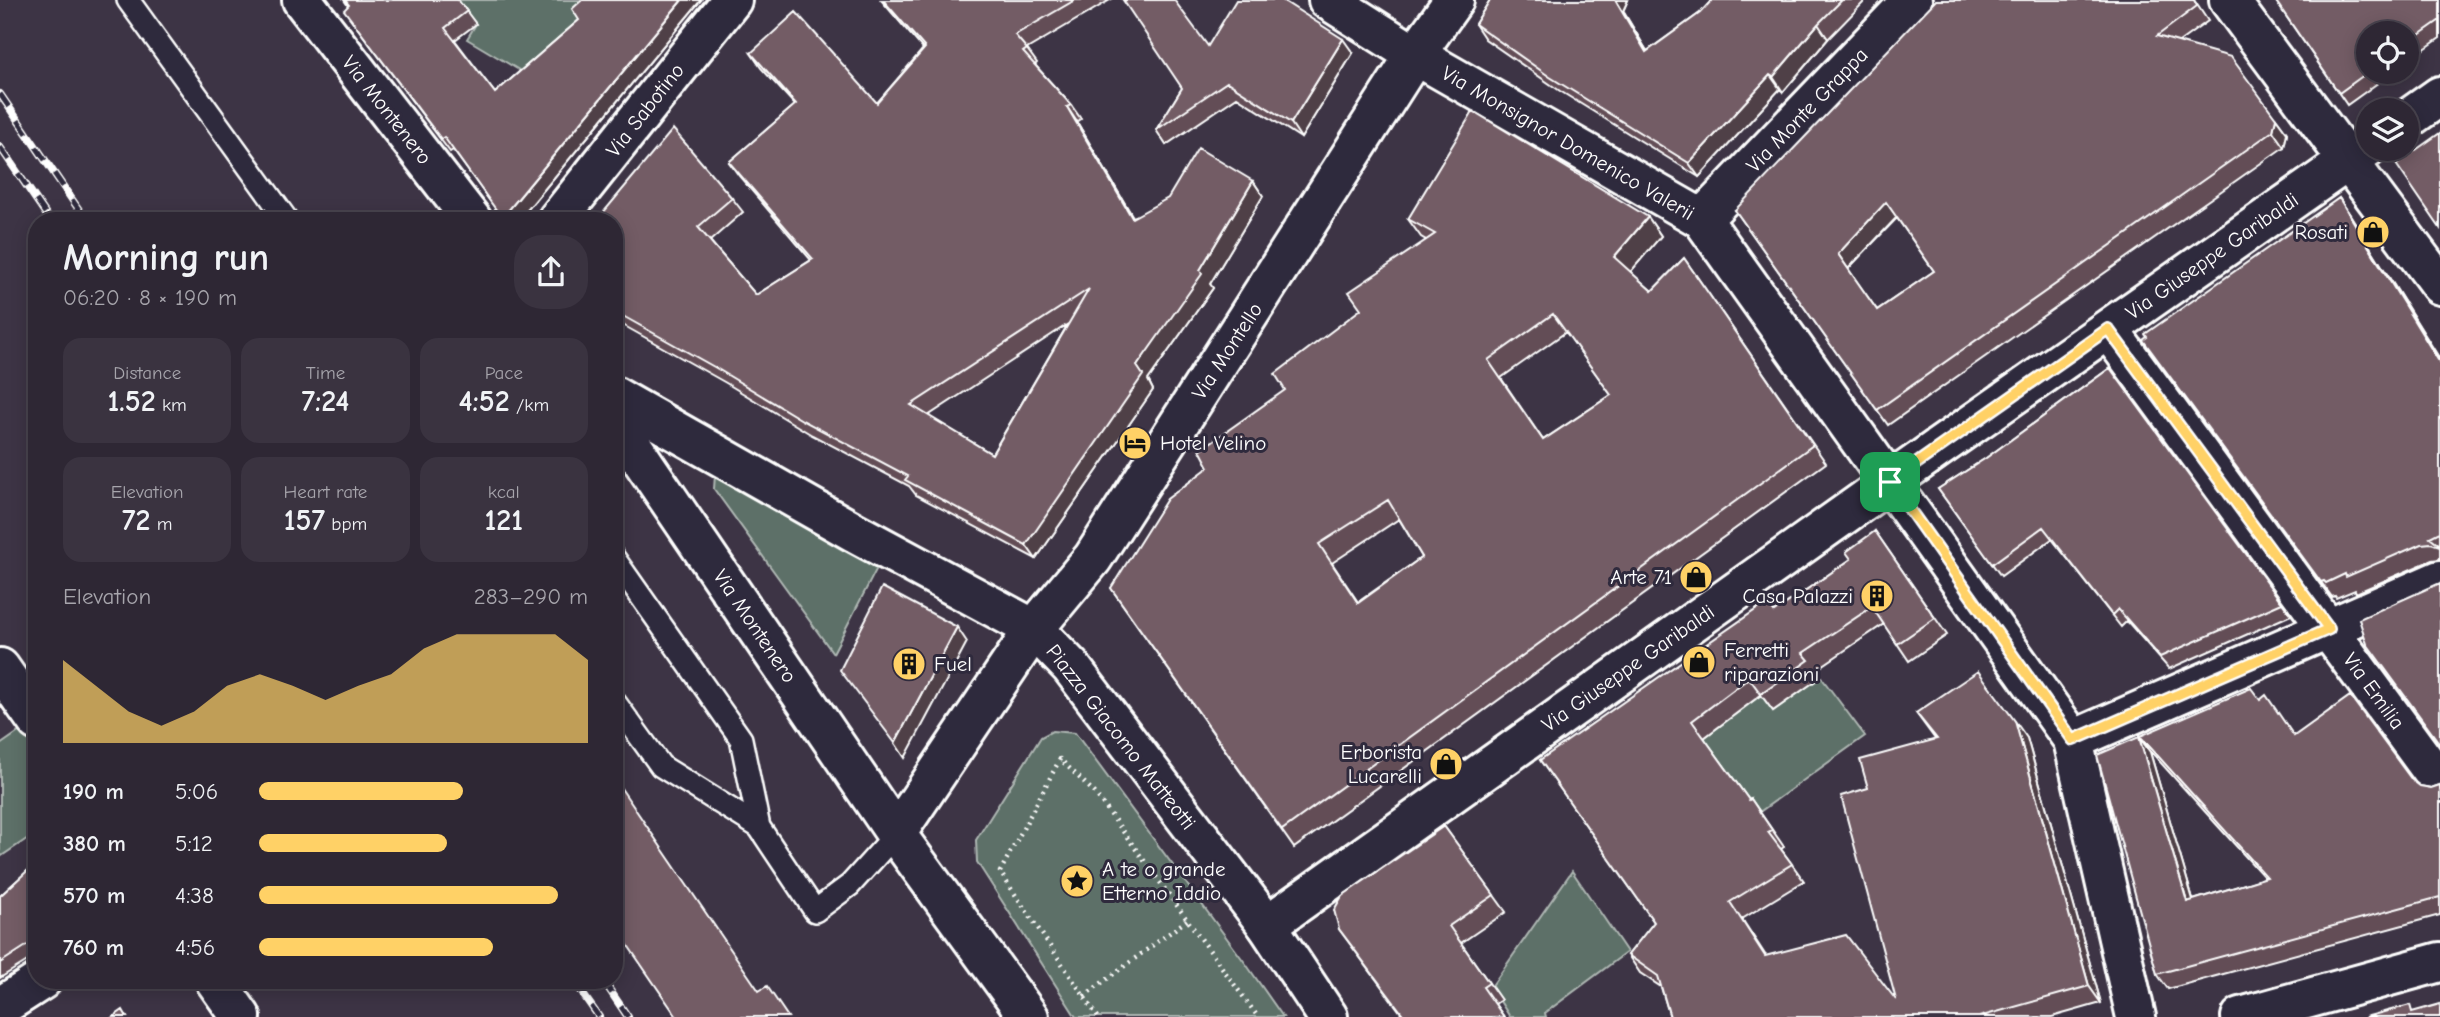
<!DOCTYPE html>
<meta charset="utf-8">
<style>
:root{--surface:#2e2734;--page:#3a3340;--text:#f1f3f6;--muted:#a7a5ac;--line:#49444f;--accent:#ffd166}
body{margin:0;font-family:"Comic Neue",sans-serif;background:var(--page);color:var(--text);height:100vh;display:flex;flex-direction:column;font-size:26px;white-space:nowrap}
*{box-sizing:border-box;margin:0}
p{font-size:23px;color:var(--muted)}
.icon{flex:none;width:38px;height:38px;fill:none;stroke:currentColor;stroke-width:2;stroke-linecap:round;stroke-linejoin:round}
.map{position:relative;flex:1;overflow:hidden}
.drawer{position:absolute;left:28px;top:212px;width:595px;height:777px;display:flex;flex-direction:column;background:var(--surface);border-radius:28px;box-shadow:0 4px 18px #0003,0 0 0 2px var(--line)}
.drawer>*{flex:none}
.controls{position:absolute;left:2356px;top:21px;display:grid;gap:14px}
.controls a{display:grid;place-items:center;width:63px;height:63px;border-radius:50%;background:var(--surface);box-shadow:0 4px 18px #0003,0 0 0 2px var(--line);font-size:35px}
.pin{position:absolute;display:grid;place-items:center;width:60px;height:60px;color:#fff;margin:-30px;border-radius:14px;box-shadow:0 4px 10px #0006}
.round{display:grid;place-items:center;flex:none;width:74px;height:74px;border-radius:28px;background:var(--page)}
.headline{display:flex;align-items:center;justify-content:space-between;height:119px;padding:0 35px}
h1{font-size:38px;font-weight:700;line-height:52px}
.stats{display:grid;grid-template-columns:repeat(3,1fr);gap:10px;height:119px;padding:7px 35px}
.stats div{display:grid;align-content:center;border-radius:18px;background:var(--page);text-align:center}
.stats b{font-size:30px;font-weight:700}
.stats small{font-size:19px;font-weight:400}
.stats p{font-size:19px}
.chart{height:196px;padding:14px 35px}
.chart p{display:flex;justify-content:space-between}
.chart svg{width:100%;height:126px;margin-top:7px;fill:var(--accent);opacity:.7}
ul{padding:0 35px;list-style:none;font-size:23px}
li{display:grid;grid-template-columns:112px 84px 1fr;align-items:center;height:52px}
li i{height:18px;border-radius:9px;background:var(--accent)}
.map>svg:first-child{display:block}
.green{fill:#5d6f67;stroke:#aeb7b3;stroke-width:2}
.lines{fill:none;stroke-linecap:round;stroke-linejoin:round}
.lane-casing{stroke:#fff;stroke-width:26}
.street-casing{stroke:#fff;stroke-width:44}
.secondary-casing{stroke:#fff;stroke-width:44}
.path{stroke:#fff;stroke-width:4.5;stroke-dasharray:2 5;stroke-linecap:butt}
.lane{stroke:#2f2a3d;stroke-width:21}
.street{stroke:#2f2a3d;stroke-width:38}
.secondary{stroke:#2f2a3d;stroke-width:38}
.rail-casing{stroke:#fff;stroke-width:8}
.rail{stroke:#2f2a3d;stroke-width:5;stroke-dasharray:16;stroke-linecap:butt}
.wall{fill:#634e57;stroke:#fff;stroke-width:2;fill-rule:evenodd}
.shaded-wall{fill:#504047;stroke:#fff;stroke-width:2}
.building{fill:#735b65;stroke:#fff;stroke-width:2;fill-rule:evenodd}
.route-casing{stroke:#fff;stroke-width:14}
.route{stroke:#ffd166;stroke-width:9}
.labels{text-anchor:middle;stroke-width:6;stroke-linejoin:round;paint-order:stroke}
.street-label{font-size:21px;fill:#fff;stroke:#2f2a3d}
.poi-label{font-size:21px;fill:#fff;stroke:#2f2a3d;text-anchor:end}
</style>
<div class="map">
<svg width="2440" height="1017" viewBox="0 0 2440 1017">
<rect width="100%" height="100%" fill="#3d3445"/>
<filter id="ink" filterUnits="userSpaceOnUse"><feTurbulence type="fractalNoise" baseFrequency=".0143" numOctaves="2"/><feDisplacementMap in="SourceGraphic" scale="14" xChannelSelector="R" yChannelSelector="G"/><feConvolveMatrix kernelMatrix="1 2 1 2 8 2 1 2 1" color-interpolation-filters="sRGB"/></filter>
<g filter="url(#ink)">
<path class="green" d="M 457,0 L 607,0 L 534,79 L 467,39 L 476,24 Z
M 715,475 L 877,568 L 833,653 L 714,489 Z
M 1821,677 L 1865,736 L 1758,813 L 1704,738 L 1761,695 L 1773,711 Z
M 23,729 L 37,751 L 37,832 L 0,857 L 0,745 Z
M 1052,731 L 1075,733 L 1246,964 L 1283,1017 L 1076,1017 L 977,862 L 976,840 L 1041,737 Z
M 1572,871 L 1627,952 L 1545,1013 L 1546,1017 L 1510,1017 L 1491,987 Z"/>
<g class="lines">
<defs>
<path id="lane" d="M 128,0 L 287,220
M 614,558 L 741,739 L 759,827 L 815,911 L 850,885 L 896,834
M 614,701 L 661,766 L 759,827"/>
<path id="street" d="M 302,0 L 472,220
M 1328,0 L 1415,55 L 1702,219 L 2073,740 L 2136,1017
M 2229,0 L 2440,285
M 2406,120 L 2440,96
M 1702,219 L 1912,0
M 557,220 L 732,0
M 2108,329 L 2440,782
M 614,396 L 854,532 L 1034,629
M 614,419 L 896,834
M 0,668 L 37,721
M 2073,740 L 2440,580
M 1267,925 L 1938,448 L 2368,147
M 215,980 L 241,1017
M 0,1007 L 42,980
M 2241,1017 L 2440,962"/>
<path id="secondary" d="M 1034,629 L 1071,667 L 1267,925 L 1328,1017
M 1029,1017 L 896,834 L 1034,629 L 1093,558 L 1415,55 L 1454,0"/>
</defs>
<use href="#lane" class="lane-casing"/>
<use href="#street" class="street-casing"/>
<use href="#secondary" class="secondary-casing"/>
<path class="path" d="M 1084,996 L 1187,920
M 1098,1017 L 1000,872 L 1060,759 L 1095,793 L 1258,1017"/>
<use href="#lane" class="lane"/>
<use href="#street" class="street"/>
<use href="#secondary" class="secondary"/>
<defs>
<path id="rail" d="M 0,94 L 86,220
M 0,147 L 50,220
M 573,980 L 599,1017
M 603,980 L 628,1017"/>
</defs>
<use href="#rail" class="rail-casing"/>
<use href="#rail" class="rail"/>
</g>
<path class="wall" d="M 344,0 L 458,0 L 476,24 L 455,40 L 495,93 L 579,20 L 582,0 L 701,0 L 519,220 L 504,220 L 453,150 L 450,152 L 353,22 L 348,6 Z
M 881,0 L 1110,0 L 1027,49 L 1037,63 L 1035,65 L 1071,105 L 1081,119 L 1077,122 L 1133,217 L 1253,181 L 1263,196 L 1210,284 L 1213,288 L 1148,380 L 1153,390 L 1036,559 L 916,495 L 909,486 L 812,435 L 726,383 L 614,320 L 614,220 L 732,198 L 743,212 L 710,241 L 756,295 L 811,260 L 739,176 L 729,162 L 795,105 L 761,68 L 751,53 L 877,103 L 923,49 ZM 1068,324 L 992,454 L 928,416 Z
M 1490,0 L 1628,0 L 1623,11 L 1647,51 L 1700,13 L 1712,0 L 1866,0 L 1828,39 L 1783,92 L 1780,89 L 1699,177 L 1560,91 L 1485,39 L 1475,24 Z
M 2194,0 L 2208,21 L 2179,42 L 2276,118 L 2287,133 L 2284,147 L 1888,425 L 1735,210 ZM 1897,218 L 1934,271 L 1877,310 L 1848,269 Z
M 2275,0 L 2440,0 L 2440,38 L 2406,62 L 2406,33 L 2368,72 L 2393,72 L 2347,105 Z
M 1208,46 L 1353,53 L 1301,138 L 1237,97 L 1166,145 L 1156,130 Z
M 2339,198 L 2349,213 L 2440,359 L 2440,559 L 2432,560 L 2356,593 L 2355,590 L 2336,598 L 2335,596 L 2332,597 L 2154,355 Z
M 1648,217 L 1661,236 L 1630,272 L 1652,291 L 1684,258 L 1826,463 L 1294,848 L 1111,588 L 1209,467 L 1285,390 L 1426,240 L 1421,237 L 1408,219 ZM 1566,332 L 1611,395 L 1543,440 L 1501,378 ZM 1399,519 L 1422,557 L 1358,602 L 1332,563 Z
M 2110,368 L 2291,615 L 2169,669 L 2127,621 L 2121,627 L 2052,539 L 2001,576 L 1938,489 L 1986,458 Z
M 1875,531 L 1947,635 L 1909,661 L 1884,624 L 1816,670 L 1821,677 L 1773,711 L 1761,695 L 1704,738 L 1749,800 L 1751,799 L 1784,847 L 1781,849 L 1804,881 L 1742,919 L 1766,956 L 1896,1000 L 1868,788 L 1935,739 L 1916,713 L 2027,738 L 2101,1003 L 2052,1017 L 1670,1017 L 1661,987 L 1640,973 L 1628,955 L 1654,922 L 1540,760 L 1774,612 L 1851,559 Z
M 2260,700 L 2294,736 L 2412,780 L 2420,786 L 2431,788 L 2440,785 L 2440,915 L 2168,989 L 2157,974 L 2139,737 L 2150,752 L 2193,900 L 2265,878 L 2151,752 L 2140,736 Z
M 1444,826 L 1506,912 L 1461,943 L 1501,1000 L 1495,1004 L 1504,1017 L 1404,1017 L 1339,929 Z
M 37,862 L 37,955 L 0,978 L 0,896 Z"/>
<path class="shaded-wall" d="M 682,0 L 701,0 L 519,220 L 504,220 L 502,218 Z
M 1615,0 L 1628,0 L 1623,11 L 1656,66 L 1646,52 Z
M 1818,24 L 1828,39 L 1783,92 L 1773,77 Z
M 1343,39 L 1353,53 L 1301,138 L 1291,123 Z
M 1770,75 L 1780,89 L 1699,177 L 1689,163 Z
M 1067,107 L 1077,122 L 1142,233 L 1132,218 Z
M 2276,118 L 2287,133 L 2284,147 L 2273,131 Z
M 1253,181 L 1263,196 L 1210,284 L 1213,288 L 1148,380 L 1153,390 L 1036,559 L 1026,545 L 1137,366 L 1200,270 Z
M 2339,198 L 2349,213 L 2440,360 L 2440,362 Z
M 1886,202 L 1897,217 L 1848,269 L 1838,254 Z
M 1648,217 L 1661,236 L 1627,276 L 1614,257 Z
M 957,627 L 967,642 L 905,758 L 895,743 Z
M 2015,721 L 2027,738 L 2101,1003 L 2089,986 Z
M 2139,737 L 2150,752 L 2198,917 L 2187,902 Z"/>
<path class="building" d="M 345,0 L 458,0 L 467,11 L 445,28 L 495,93 L 579,20 L 572,9 L 582,0 L 682,0 L 502,218 L 444,137 L 441,139 L 344,10 L 349,5 Z
M 883,0 L 1075,0 L 1015,35 L 1027,49 L 1023,52 L 1071,105 L 1067,107 L 1132,218 L 1168,198 L 1198,148 L 1253,181 L 1200,270 L 1202,274 L 1137,366 L 1143,375 L 1026,545 L 905,480 L 908,476 L 802,420 L 716,368 L 614,311 L 614,220 L 597,220 L 673,129 L 732,198 L 698,227 L 756,295 L 813,259 L 729,162 L 796,104 L 751,53 L 796,12 L 877,103 L 925,48 ZM 1089,289 L 992,454 L 911,405 Z
M 1123,0 L 1174,0 L 1208,46 L 1236,0 L 1282,0 L 1343,39 L 1291,123 L 1227,82 L 1156,130 L 1182,88 Z
M 1490,0 L 1615,0 L 1646,52 L 1700,13 L 1712,0 L 1842,0 L 1818,24 L 1773,77 L 1770,75 L 1689,163 L 1550,77 L 1475,24 Z
M 1936,0 L 2194,0 L 2197,6 L 2157,36 L 2231,57 L 2276,118 L 2273,131 L 1877,410 L 1735,210 ZM 1886,202 L 1934,271 L 1877,310 L 1838,254 Z
M 2275,0 L 2440,0 L 2440,20 L 2406,44 L 2406,33 L 2368,33 L 2368,72 L 2339,93 Z
M 1473,111 L 1648,217 L 1614,257 L 1652,291 L 1684,258 L 1813,445 L 1282,830 L 1111,588 L 1167,499 L 1209,467 L 1200,450 L 1285,390 L 1275,374 L 1361,309 L 1349,292 L 1435,234 L 1408,219 ZM 1553,314 L 1611,395 L 1543,440 L 1488,360 ZM 1388,500 L 1422,557 L 1358,603 L 1319,544 Z
M 2440,133 L 2440,228 L 2396,164 Z
M 2339,198 L 2438,360 L 2440,359 L 2440,532 L 2430,537 L 2440,545 L 2440,546 L 2431,543 L 2421,544 L 2346,577 L 2345,574 L 2326,583 L 2324,581 L 2321,582 L 2143,340 L 2147,337 L 2145,334 Z
M 2110,368 L 2282,603 L 2160,657 L 2118,609 L 2112,615 L 2043,527 L 1992,564 L 1938,489 L 1986,458 Z
M 1875,531 L 1935,618 L 1897,644 L 1872,607 L 1803,653 L 1809,660 L 1761,694 L 1749,678 L 1692,721 L 1749,800 L 1751,799 L 1772,830 L 1768,832 L 1792,864 L 1730,902 L 1765,956 L 1846,935 L 1896,1000 L 1841,796 L 1868,788 L 1860,760 L 1937,739 L 1916,713 L 1978,671 L 2015,721 L 2089,986 L 1979,1017 L 1670,1017 L 1658,976 L 1628,955 L 1654,922 L 1540,760 L 1767,602 L 1774,612 L 1851,559 L 1846,552 Z
M 2440,583 L 2440,744 L 2367,644 L 2359,619 Z
M 882,587 L 957,627 L 895,743 L 840,670 Z
M 2251,688 L 2260,700 L 2266,695 L 2294,736 L 2350,696 L 2412,780 L 2420,786 L 2431,788 L 2440,785 L 2440,897 L 2157,974 L 2097,755 L 2139,737 L 2187,902 L 2267,877 L 2140,736 Z
M 614,778 L 759,991 L 767,986 L 788,1017 L 677,1017 L 614,925 Z
M 1444,826 L 1494,895 L 1449,926 L 1489,983 L 1483,987 L 1504,1017 L 1405,1017 L 1339,929 L 1334,910 L 1342,896 Z
M 37,862 L 37,939 L 0,963 L 0,896 Z
M 2440,1004 L 2440,1017 L 2365,1017 L 2410,1005 L 2412,1012 Z
M 123,1010 L 127,1017 L 113,1017 Z"/>
</g>
<g class="lines" filter="url(#ink)">
<defs>
<path id="route" d="M 2108,329 L 2329,629 L 2073,740 L 1890,482 Z"/>
</defs>
<use href="#route" class="route-casing"/>
<use href="#route" class="route"/>
</g>
<defs>
<symbol id="shop-disc" viewBox="-11 -11 22 22"><circle r="9.5" fill="#ffd166" stroke="#2f2a3d"/><path d="M-5-2.5h2.3a2.7 3.5 0 0 1 5.4 0H5L5.5 6h-11ZM-1.5-2.5h3a1.5 2.3 0 0 0-3 0Z" fill="#111"/></symbol>
<symbol id="hotel-disc" viewBox="-11 -11 22 22"><circle r="9.5" fill="#ffd166" stroke="#2f2a3d"/><path d="M-6-4.5h1.5V1H6V5H4.5V3h-9V5H-6ZM-4 0a1.8 1.8 0 1 1 3.6 0ZM.5 0V-2.5h3Q6-2.5 6 0Z" fill="#111"/></symbol>
<symbol id="building-disc" viewBox="-11 -11 22 22"><circle r="9.5" fill="#ffd166" stroke="#2f2a3d"/><path d="M-4-6H4V6H1V3H-1V6H-4ZM-2.5-4.3h1.7v1.8h-1.7ZM.8-4.3h1.7v1.8H.8ZM-2.5-1h1.7V.8h-1.7ZM.8-1h1.7V.8H.8Z" fill="#111"/></symbol>
<symbol id="sight-disc" viewBox="-11 -11 22 22"><circle r="9.5" fill="#ffd166" stroke="#2f2a3d"/><path d="M0-6L1.8-2.2L6-1.7L2.9 1.2L3.7 5.4L0 3.3L-3.7 5.4L-2.9 1.2L-6-1.7L-1.8-2.2Z" fill="#111"/></symbol>
</defs>
<g fill-rule="evenodd">
<use href="#shop-disc" x="2354" y="213" width="38" height="38"/>
<use href="#hotel-disc" x="1116" y="424" width="38" height="38"/>
<use href="#shop-disc" x="1677" y="558" width="38" height="38"/>
<use href="#building-disc" x="1858" y="577" width="38" height="38"/>
<use href="#shop-disc" x="1680" y="643" width="38" height="38"/>
<use href="#building-disc" x="890" y="645" width="38" height="38"/>
<use href="#shop-disc" x="1427" y="745" width="38" height="38"/>
<use href="#sight-disc" x="1058" y="862" width="38" height="38"/>
</g>
<g class="labels">
<g class="street-label">
<text transform="translate(387 110) rotate(52)" y="7">Via Montenero</text>
<text transform="translate(645 110) rotate(-52)" y="7">Via Sabotino</text>
<text transform="translate(1807 110) rotate(-46)" y="7">Via Monte Grappa</text>
<text transform="translate(1568 143) rotate(30)" y="7">Via Monsignor Domenico Valerii</text>
<text transform="translate(2212 256) rotate(-35)" y="7">Via Giuseppe Garibaldi</text>
<text transform="translate(1227 351) rotate(-57)" y="7">Via Montello</text>
<text transform="translate(755 626) rotate(56)" y="7">Via Montenero</text>
<text transform="translate(1628 668) rotate(-35)" y="7">Via Giuseppe Garibaldi</text>
<text transform="translate(2374 691) rotate(54)" y="7">Via Emilia</text>
<text transform="translate(1121 737) rotate(52)" y="7">Piazza Giacomo Matteotti</text>
</g>
<g class="poi-label">
<text x="2348" y="239">Rosati</text>
<text x="1160" y="450" text-anchor="start">Hotel Velino</text>
<text x="1672" y="584">Arte 71</text>
<text x="1853" y="603">Casa Palazzi</text>
<text x="1724" y="657" text-anchor="start">Ferretti<tspan x="1724" dy="24">riparazioni</tspan></text>
<text x="934" y="671" text-anchor="start">Fuel</text>
<text x="1422" y="759">Erborista<tspan x="1422" dy="24">Lucarelli</tspan></text>
<text x="1102" y="876" text-anchor="start">A te o grande<tspan x="1102" dy="24">Etterno Iddio</tspan></text>
</g>
</g>
</svg>
<div class="controls">
<a><svg class="icon" aria-label="locate" viewBox="0 0 24 24"><circle cx="12" cy="12" r="6"/><path d="M12 2v4M12 18v4M2 12h4M18 12h4"/></svg></a>
<a><svg class="icon" aria-label="layers" viewBox="0 0 24 24"><path d="M12 4l9 5-9 5-9-5zM3 14l9 5 9-5"/></svg></a>
</div>
<div class="pin" style="left:1890px;top:482px;background:#1e9e55"><svg class="icon" aria-label="arrive" viewBox="0 0 24 24"><path d="M6 21V4h12l-3 4 3 4H6"/></svg></div>
<section class="drawer">
<div class="headline"><div><h1>Morning run</h1><p>06:20 · 8 × 190 m</p></div><a class="round"><svg class="icon" aria-label="share" viewBox="0 0 24 24"><path d="M12 15V3M7 8l5-5 5 5M5 13v7h14v-7"/></svg></a></div>
<div class="stats">
<div><p>Distance</p><b>1.52<small> km</small></b></div>
<div><p>Time</p><b>7:24</b></div>
<div><p>Pace</p><b>4:52<small> /km</small></b></div>
</div>
<div class="stats">
<div><p>Elevation</p><b>72<small> m</small></b></div>
<div><p>Heart rate</p><b>157<small> bpm</small></b></div>
<div><p>kcal</p><b>121</b></div>
</div>
<div class="chart"><p><span>Elevation</span>283–290 m</p>
<svg viewBox="0 0 160 44" preserveAspectRatio="none"><path d="M0 44V15L10 24L20 33L30 38L40 33L50 24L60 20L70 24L80 29L90 24L100 20L110 11L120 6L130 6L140 6L150 6L160 15V44z"/></svg>
</div>
<ul>
<li><b>190 m</b>5:06<i style="width:62%"></i></li>
<li><b>380 m</b>5:12<i style="width:57%"></i></li>
<li><b>570 m</b>4:38<i style="width:91%"></i></li>
<li><b>760 m</b>4:56<i style="width:71%"></i></li>
</ul>
</section>
</div>
